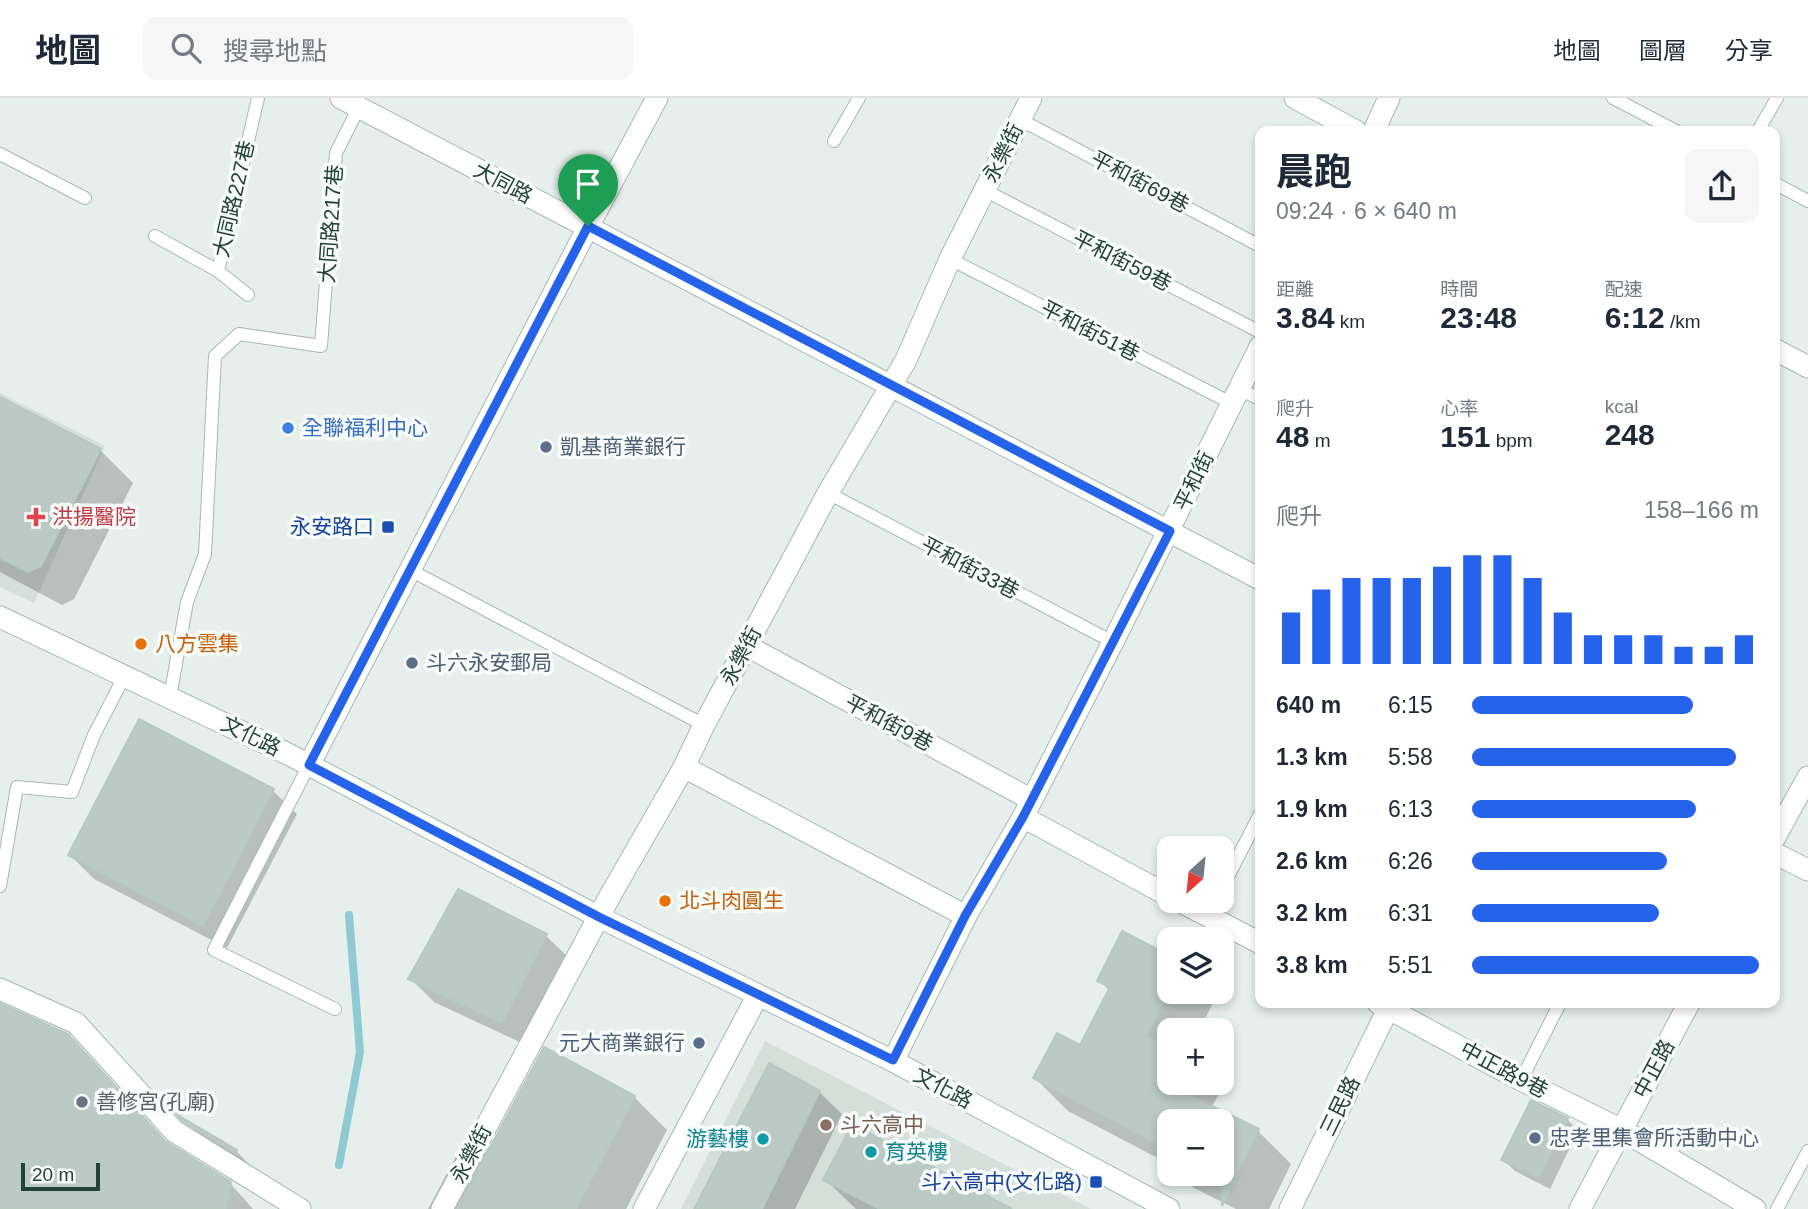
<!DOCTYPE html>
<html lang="zh-TW">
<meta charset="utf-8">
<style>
:root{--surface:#fff;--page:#f6f6f7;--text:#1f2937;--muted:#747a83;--line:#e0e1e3;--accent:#2563eb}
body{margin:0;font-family:Arial,"Noto Sans TC",sans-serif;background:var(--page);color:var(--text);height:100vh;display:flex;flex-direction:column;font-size:26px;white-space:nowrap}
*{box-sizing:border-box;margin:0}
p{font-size:23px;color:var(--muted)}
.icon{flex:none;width:38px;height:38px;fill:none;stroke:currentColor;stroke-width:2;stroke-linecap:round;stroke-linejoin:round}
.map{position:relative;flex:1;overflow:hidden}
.drawer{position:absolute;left:1255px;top:28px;width:525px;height:882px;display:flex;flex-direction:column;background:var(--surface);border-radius:14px;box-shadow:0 4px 10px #0003}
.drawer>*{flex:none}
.needle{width:46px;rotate:207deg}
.tools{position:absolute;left:1157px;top:738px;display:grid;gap:14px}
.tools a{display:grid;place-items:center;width:77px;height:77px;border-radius:14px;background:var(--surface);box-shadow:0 4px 10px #0003;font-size:35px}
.scale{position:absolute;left:21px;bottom:18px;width:79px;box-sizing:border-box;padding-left:7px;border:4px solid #24423a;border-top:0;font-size:19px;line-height:24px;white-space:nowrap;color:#24423a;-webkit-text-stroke:5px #f7fbf9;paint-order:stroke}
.pin{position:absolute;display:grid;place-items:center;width:60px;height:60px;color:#fff;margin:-72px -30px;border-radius:50% 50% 50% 0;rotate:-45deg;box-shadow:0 0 7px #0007}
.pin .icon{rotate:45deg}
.round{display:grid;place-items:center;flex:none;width:74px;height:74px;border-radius:14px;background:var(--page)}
.summary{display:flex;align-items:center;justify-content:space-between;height:119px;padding:0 21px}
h1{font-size:38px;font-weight:700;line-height:52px}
.metrics{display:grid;grid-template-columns:repeat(3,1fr);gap:10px;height:119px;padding:7px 21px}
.metrics div{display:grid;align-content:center}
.metrics b{font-size:30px;font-weight:700}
.metrics small{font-size:19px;font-weight:400}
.metrics p{font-size:19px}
.chart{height:196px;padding:14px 21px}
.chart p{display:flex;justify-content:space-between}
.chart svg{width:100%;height:126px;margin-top:7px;stroke:var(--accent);stroke-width:6}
ul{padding:0 21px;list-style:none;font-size:23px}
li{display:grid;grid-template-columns:112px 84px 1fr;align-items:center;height:52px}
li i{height:18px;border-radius:9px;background:var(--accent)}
header{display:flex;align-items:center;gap:42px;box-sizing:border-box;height:98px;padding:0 35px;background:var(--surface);border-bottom:2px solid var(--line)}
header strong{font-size:33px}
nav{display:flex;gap:38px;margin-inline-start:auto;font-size:24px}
.search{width:490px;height:63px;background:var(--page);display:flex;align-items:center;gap:18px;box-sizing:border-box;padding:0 24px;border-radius:14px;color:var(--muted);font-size:26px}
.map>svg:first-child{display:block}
.built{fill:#d4dfda}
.shadow{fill:#0003}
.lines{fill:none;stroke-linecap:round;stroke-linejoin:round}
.stream{stroke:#8ec9d4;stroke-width:8}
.building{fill:#bbcac4;stroke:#b8c9c2;stroke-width:2}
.service-casing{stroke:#a8b8b2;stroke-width:14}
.minor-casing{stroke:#a8b8b2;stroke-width:23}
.service{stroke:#fff;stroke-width:12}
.minor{stroke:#fff;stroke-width:21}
.route-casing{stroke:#fff;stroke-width:14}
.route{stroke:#2563eb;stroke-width:9}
.shop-dot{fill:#3f7fe0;stroke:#f7fbf9;stroke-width:2.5}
.service-dot{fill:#5c6f8a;stroke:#f7fbf9;stroke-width:2.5}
.health-dot{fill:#e0444e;stroke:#f7fbf9;stroke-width:2.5}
.transit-dot{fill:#1a4fb4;stroke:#f7fbf9;stroke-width:2.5}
.food-dot{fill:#e8710a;stroke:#f7fbf9;stroke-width:2.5}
.worship-dot{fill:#6b7280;stroke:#f7fbf9;stroke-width:2.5}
.education-dot{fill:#8d6e63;stroke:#f7fbf9;stroke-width:2.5}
.culture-dot{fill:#0f9aa8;stroke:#f7fbf9;stroke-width:2.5}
.labels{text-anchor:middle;stroke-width:7;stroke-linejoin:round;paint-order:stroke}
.street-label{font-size:21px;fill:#24423a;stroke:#f7fbf9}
.shop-label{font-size:21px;fill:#366cbe;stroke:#f7fbf9;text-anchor:start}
.service-label{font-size:21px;fill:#4e5e75;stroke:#f7fbf9;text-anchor:start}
.health-label{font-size:21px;fill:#be3a42;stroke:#f7fbf9;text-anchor:start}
.transit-label{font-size:21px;fill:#164399;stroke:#f7fbf9;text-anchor:end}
.food-label{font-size:21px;fill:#c56008;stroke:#f7fbf9;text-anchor:start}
.worship-label{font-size:21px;fill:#5b616d;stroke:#f7fbf9;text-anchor:start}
.education-label{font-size:21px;fill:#785e54;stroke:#f7fbf9;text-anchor:start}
.culture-label{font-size:21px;fill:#0d838f;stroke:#f7fbf9;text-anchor:end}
</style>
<header>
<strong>地圖</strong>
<div class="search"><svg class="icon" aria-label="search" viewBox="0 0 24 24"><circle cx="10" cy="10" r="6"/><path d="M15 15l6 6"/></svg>搜尋地點</div>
<nav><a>地圖</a><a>圖層</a><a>分享</a></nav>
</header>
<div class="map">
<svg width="1808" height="1111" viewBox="0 0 1808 1111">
<rect width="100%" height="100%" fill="#e6efeb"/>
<path class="built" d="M 0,295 L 105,348 L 34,505 L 0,489 Z
M 765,943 L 1091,1111 L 681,1111 Z"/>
<path class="shadow" d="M 0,301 L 100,352 L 133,385 L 74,501 L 62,507 L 0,474 Z
M 273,693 L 297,716 L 227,850 L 94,781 L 70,757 Z
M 459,793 L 546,838 L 570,861 L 526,947 L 434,904 L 411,881 Z
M 1169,859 L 1169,894 L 1211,894 L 1216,899 L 1199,933 L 1169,933 L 1169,985 L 1211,985 L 1220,994 L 1211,1010 L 1258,1033 L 1291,1066 L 1269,1111 L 1236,1111 L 1194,1090 L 1180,1076 L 1222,1076 L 1222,1024 L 1169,1024 L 1169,1066 L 1068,1013 L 1035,980 L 1081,949 L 1110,893 L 1099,882 Z
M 0,904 L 6,910 L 67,937 L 168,1046 L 230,1085 L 253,1111 L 0,1111 Z
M 819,994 L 842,1016 L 795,1111 L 697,1111 Z
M 634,999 L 667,1032 L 626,1111 L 428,1111 L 471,1030 L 491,1050 Z
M 1567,1021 L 1578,1033 L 1550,1091 L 1515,1073 L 1503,1061 Z
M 186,1024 L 236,1053 L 260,1077 L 208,1046 Z
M 825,1081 L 1011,1111 L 856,1111 Z"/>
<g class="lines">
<path class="stream" d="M 339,1067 L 360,954 L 349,817"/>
</g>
<path class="building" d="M 0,299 L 101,351 L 41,468 L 28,474 L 0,460 Z
M 139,621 L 274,691 L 203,828 L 68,757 Z
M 458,791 L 547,836 L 502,925 L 408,881 Z
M 1122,833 L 1169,857 L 1169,893 L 1146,938 L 1169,950 L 1169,987 L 1259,1031 L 1222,1108 L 1222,1024 L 1169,1024 L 1169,1052 L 1033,980 L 1057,935 L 1080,947 L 1110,889 L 1097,883 Z
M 0,905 L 68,936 L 164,1042 L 231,1084 L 226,1111 L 0,1111 Z
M 544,949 L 635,998 L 576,1111 L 457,1111 Z
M 769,965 L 820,993 L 762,1111 L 694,1111 Z
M 1531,1002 L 1568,1020 L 1538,1080 L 1501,1062 Z
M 172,1011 L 181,1019 L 237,1052 L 236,1056 L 182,1023 Z
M 852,1026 L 1012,1111 L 880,1111 L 823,1082 Z"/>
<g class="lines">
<defs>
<path id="service" d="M 1613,0 L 1676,33
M 1019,21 L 1260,148
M 1758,33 L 1777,0
M 834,43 L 859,0
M 0,56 L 85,100
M 1774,85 L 1808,103
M 984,92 L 1260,234
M 155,138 L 218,173 L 258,0
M 950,161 L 1231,305
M 218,173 L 248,197
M 1239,291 L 1260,301
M 828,395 L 1113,544
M 410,472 L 704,627
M 170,599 L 187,504 L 205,456 L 215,258 L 239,236 L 321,248 L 336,55 L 359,9
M 309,667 L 214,852 L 335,911
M 0,788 L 17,689 L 72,694 L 94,637 L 125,577
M 1222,790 L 1260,716
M 1521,982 L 1560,905
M 1777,1111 L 1808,1053"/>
<path id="minor" d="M 341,0 L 1260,481
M 1295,0 L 1356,33
M 1374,33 L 1389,0
M 1774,251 L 1808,269
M 0,519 L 288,656 L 599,819 L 893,963 L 1169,1111
M 747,548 L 1032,702
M 309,667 L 588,129 L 657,0
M 684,669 L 966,818
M 1023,719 L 1169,798
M 1774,741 L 1808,679
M 1774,755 L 1808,772
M 1179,803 L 1260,845
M 0,891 L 76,925 L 174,1033 L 300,1111
M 1378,905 L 1521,982 L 1622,1032 L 1755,1111
M 893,963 L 966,818 L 1023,719 L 1113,544 L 1260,249
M 442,1111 L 611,796 L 684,669 L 704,627 L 828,395 L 906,262 L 950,161 L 1031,0
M 644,1111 L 758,897
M 1290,1111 L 1391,905
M 1580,1111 L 1689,905"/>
</defs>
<use href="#service" class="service-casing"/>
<use href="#minor" class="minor-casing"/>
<use href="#service" class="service"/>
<use href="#minor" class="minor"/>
</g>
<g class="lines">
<defs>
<path id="route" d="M 588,128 L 1170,433 L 1023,719 L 965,818 L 893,962 L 599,819 L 309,667 Z"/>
</defs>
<use href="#route" class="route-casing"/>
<use href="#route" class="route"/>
</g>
<circle class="shop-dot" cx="288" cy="330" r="7"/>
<g class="service-dot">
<circle cx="546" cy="349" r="7"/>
<circle cx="412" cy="565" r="7"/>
<circle cx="699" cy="945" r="7"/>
<circle cx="1535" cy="1040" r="7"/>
</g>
<path class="health-dot" d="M32.5 408.5h7v7h7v7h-7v7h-7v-7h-7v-7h7z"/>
<g class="transit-dot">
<rect x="381" y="422" width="14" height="14" rx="3.5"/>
<rect x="1089" y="1077" width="14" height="14" rx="3.5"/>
</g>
<g class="food-dot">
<circle cx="141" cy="546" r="7"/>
<circle cx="665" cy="803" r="7"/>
</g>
<circle class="worship-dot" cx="82" cy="1004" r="7"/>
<circle class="education-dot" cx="826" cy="1027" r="7"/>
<g class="culture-dot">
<circle cx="763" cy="1041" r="7"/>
<circle cx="871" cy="1054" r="7"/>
</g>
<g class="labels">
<g class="street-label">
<text transform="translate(1003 55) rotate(-63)" y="7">永樂街</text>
<text transform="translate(1140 84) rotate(28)" y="7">平和街69巷</text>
<text transform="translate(503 85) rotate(28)" y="7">大同路</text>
<text transform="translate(234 101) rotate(-77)" y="7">大同路227巷</text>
<text transform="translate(331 126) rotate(-86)" y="7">大同路217巷</text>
<text transform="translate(1122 163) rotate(27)" y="7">平和街59巷</text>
<text transform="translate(1090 233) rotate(27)" y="7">平和街51巷</text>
<text transform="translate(1194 383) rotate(-64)" y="7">平和街</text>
<text transform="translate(970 470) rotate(28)" y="7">平和街33巷</text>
<text transform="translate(741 558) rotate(-62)" y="7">永樂街</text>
<text transform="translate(889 625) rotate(28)" y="7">平和街9巷</text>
<text transform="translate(251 638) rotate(26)" y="7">文化路</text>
<text transform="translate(1654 971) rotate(-62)" y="7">中正路</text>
<text transform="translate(1504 972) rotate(28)" y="7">中正路9巷</text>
<text transform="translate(943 990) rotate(28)" y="7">文化路</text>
<text transform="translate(1340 1008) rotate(-64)" y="7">三民路</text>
<text transform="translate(471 1056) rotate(-62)" y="7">永樂街</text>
</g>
<g class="shop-label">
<text x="302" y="337">全聯福利中心</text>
</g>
<g class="service-label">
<text x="560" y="356">凱基商業銀行</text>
<text x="426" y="572">斗六永安郵局</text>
<text x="685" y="952" text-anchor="end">元大商業銀行</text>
<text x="1549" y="1047">忠孝里集會所活動中心</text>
</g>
<g class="health-label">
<text x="52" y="426">洪揚醫院</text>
</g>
<g class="transit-label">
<text x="374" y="436">永安路口</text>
<text x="1082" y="1091">斗六高中(文化路)</text>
</g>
<g class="food-label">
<text x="155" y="553">八方雲集</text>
<text x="679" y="810">北斗肉圓生</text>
</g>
<g class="worship-label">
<text x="96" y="1011">善修宮(孔廟)</text>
</g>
<g class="education-label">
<text x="840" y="1034">斗六高中</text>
</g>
<g class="culture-label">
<text x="749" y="1048">游藝樓</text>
<text x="885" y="1061" text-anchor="start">育英樓</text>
</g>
</g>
</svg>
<div class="tools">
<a><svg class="needle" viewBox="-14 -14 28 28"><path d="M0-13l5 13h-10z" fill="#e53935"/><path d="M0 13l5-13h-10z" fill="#747a83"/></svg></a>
<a><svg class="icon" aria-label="layers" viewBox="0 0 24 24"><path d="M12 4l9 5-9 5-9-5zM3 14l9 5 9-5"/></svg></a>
<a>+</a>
<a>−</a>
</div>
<div class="scale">20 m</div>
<div class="pin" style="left:588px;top:128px;background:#1e9e55"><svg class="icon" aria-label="arrive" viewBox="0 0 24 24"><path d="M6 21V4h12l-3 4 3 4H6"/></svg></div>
<section class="drawer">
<div class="summary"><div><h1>晨跑</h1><p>09:24 · 6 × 640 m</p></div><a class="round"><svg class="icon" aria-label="share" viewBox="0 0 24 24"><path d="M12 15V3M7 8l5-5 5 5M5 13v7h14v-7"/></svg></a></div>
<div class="metrics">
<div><p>距離</p><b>3.84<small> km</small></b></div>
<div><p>時間</p><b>23:48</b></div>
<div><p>配速</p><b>6:12<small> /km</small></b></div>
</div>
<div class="metrics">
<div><p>爬升</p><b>48<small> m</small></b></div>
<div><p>心率</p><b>151<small> bpm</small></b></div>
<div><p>kcal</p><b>248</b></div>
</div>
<div class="chart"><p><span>爬升</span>158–166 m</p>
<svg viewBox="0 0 160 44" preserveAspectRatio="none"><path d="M5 44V26M15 44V18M25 44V14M35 44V14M45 44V14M55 44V10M65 44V6M75 44V6M85 44V14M95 44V26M105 44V34M115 44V34M125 44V34M135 44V38M145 44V38M155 44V34"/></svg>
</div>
<ul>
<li><b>640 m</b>6:15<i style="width:77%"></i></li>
<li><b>1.3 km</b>5:58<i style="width:92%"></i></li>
<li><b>1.9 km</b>6:13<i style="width:78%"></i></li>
<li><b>2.6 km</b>6:26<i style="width:68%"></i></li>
<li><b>3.2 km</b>6:31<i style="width:65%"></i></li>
<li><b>3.8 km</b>5:51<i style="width:100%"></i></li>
</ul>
</section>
</div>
